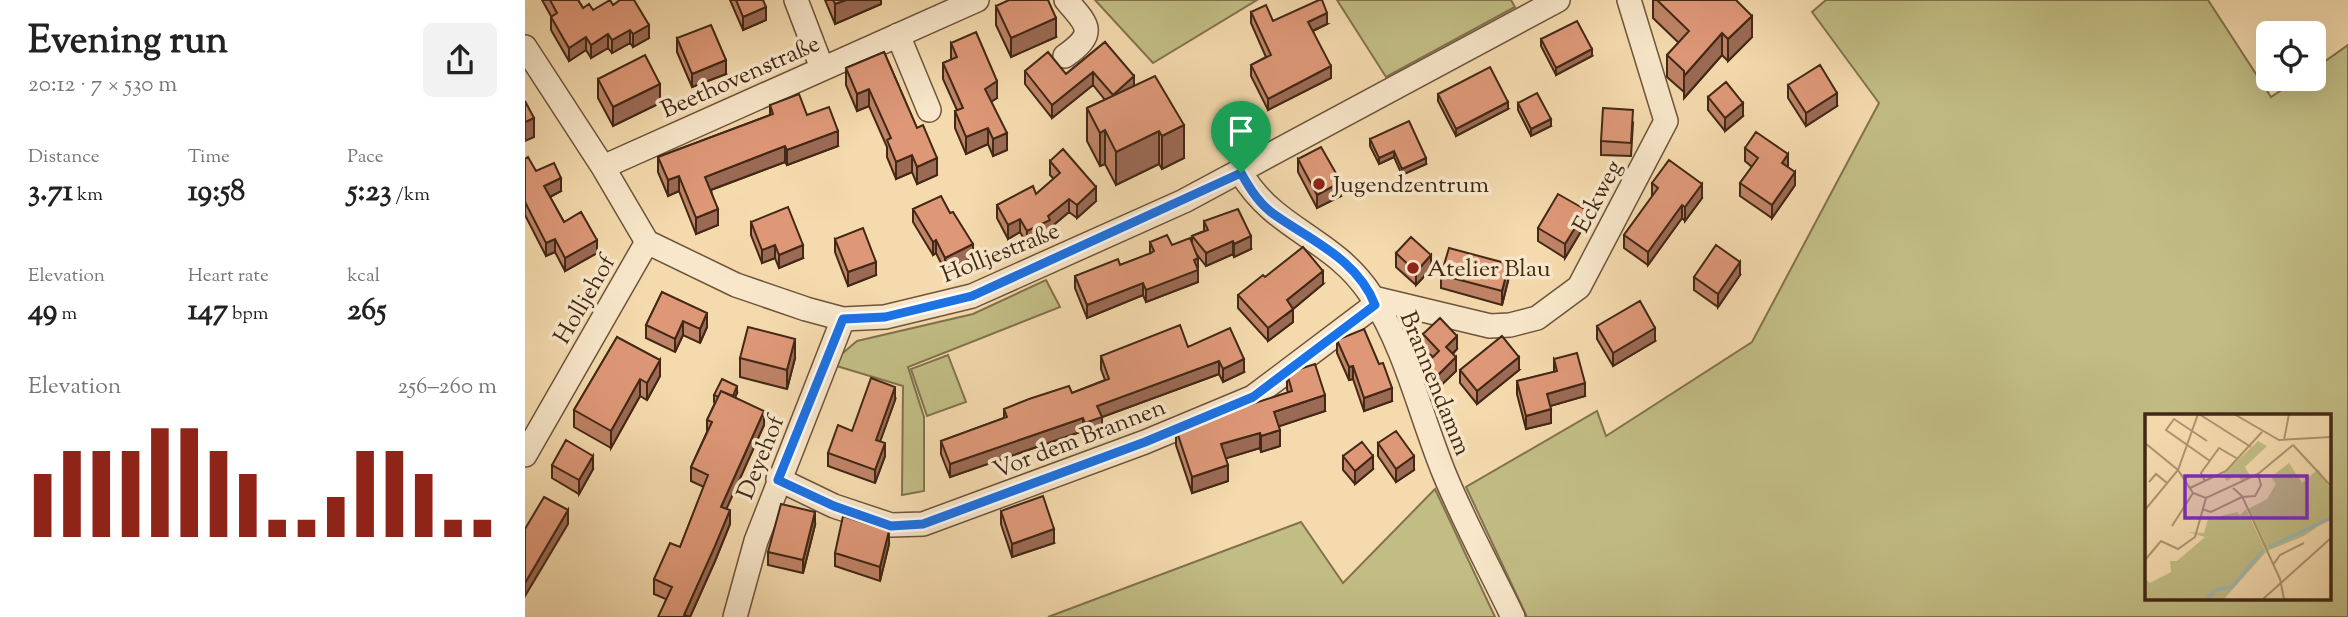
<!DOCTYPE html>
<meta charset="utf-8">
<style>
:root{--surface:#fff;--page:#f2f2f2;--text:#222;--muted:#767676;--accent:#8f2418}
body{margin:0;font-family:"Sorts Mill Goudy",serif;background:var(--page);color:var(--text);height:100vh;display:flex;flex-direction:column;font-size:26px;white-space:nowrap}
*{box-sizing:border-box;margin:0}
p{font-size:23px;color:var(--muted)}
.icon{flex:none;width:38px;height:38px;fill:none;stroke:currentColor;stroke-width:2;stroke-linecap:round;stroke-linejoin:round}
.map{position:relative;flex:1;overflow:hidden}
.drawer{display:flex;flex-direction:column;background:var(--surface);width:525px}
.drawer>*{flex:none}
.buttons{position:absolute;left:1731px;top:21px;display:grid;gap:14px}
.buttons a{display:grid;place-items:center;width:70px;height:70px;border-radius:10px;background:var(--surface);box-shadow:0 7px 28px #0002;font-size:35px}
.pin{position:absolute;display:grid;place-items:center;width:60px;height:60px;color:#fff;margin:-72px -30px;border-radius:50% 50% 50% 0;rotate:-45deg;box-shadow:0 0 7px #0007}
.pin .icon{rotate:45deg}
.round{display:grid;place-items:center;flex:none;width:74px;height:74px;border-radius:10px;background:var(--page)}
.summary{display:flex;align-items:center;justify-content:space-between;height:119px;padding:0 28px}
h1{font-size:38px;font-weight:800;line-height:52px}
.stats{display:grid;grid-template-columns:repeat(3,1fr);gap:10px;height:119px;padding:7px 28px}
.stats div{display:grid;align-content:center}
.stats b{font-size:30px;font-weight:800}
.stats small{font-size:19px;font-weight:400}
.stats p{font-size:19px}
.chart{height:196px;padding:14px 28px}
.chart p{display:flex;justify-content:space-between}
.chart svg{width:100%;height:126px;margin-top:7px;stroke:var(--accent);stroke-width:6}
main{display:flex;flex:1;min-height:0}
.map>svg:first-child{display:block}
.green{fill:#c2bd85;stroke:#82724d;stroke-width:2;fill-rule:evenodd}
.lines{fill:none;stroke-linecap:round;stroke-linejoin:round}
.minor-casing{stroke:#6e543b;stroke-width:26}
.minor{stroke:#f8e7ca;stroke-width:23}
.wall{fill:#bf8367;stroke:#422815;stroke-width:2}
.shaded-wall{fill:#9b6a54;stroke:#422815;stroke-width:2}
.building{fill:#de9878;stroke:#422815;stroke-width:2}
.route-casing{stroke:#fff;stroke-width:14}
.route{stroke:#1a73e8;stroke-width:9}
.poi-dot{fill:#8f2418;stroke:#f8e7ca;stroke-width:2.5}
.labels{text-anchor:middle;stroke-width:7;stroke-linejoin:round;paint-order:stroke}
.street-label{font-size:24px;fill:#422815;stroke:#f8e7ca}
.poi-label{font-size:24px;fill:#422815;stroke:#f8e7ca;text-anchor:start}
.inset-river{fill:none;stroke:#9fb8b4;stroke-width:3.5}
.inset-road{fill:none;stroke:#ad9370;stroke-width:2}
.view{fill:#7b2cbf;fill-opacity:0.15;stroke:#7b2cbf;stroke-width:3.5}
.inset-edge{fill:none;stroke:#422815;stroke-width:3.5}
</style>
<main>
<section class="drawer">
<div class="summary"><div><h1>Evening run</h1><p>20:12 · 7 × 530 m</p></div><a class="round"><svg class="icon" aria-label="share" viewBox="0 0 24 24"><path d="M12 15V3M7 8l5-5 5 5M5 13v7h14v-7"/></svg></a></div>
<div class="stats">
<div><p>Distance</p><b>3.71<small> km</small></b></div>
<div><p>Time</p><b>19:58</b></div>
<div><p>Pace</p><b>5:23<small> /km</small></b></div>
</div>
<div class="stats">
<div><p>Elevation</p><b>49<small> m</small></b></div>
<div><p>Heart rate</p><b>147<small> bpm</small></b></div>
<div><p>kcal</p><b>265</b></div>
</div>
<div class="chart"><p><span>Elevation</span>256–260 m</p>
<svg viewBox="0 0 160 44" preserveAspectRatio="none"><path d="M5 44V22M15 44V14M25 44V14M35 44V14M45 44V6M55 44V6M65 44V14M75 44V22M85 44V38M95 44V38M105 44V30M115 44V14M125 44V14M135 44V22M145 44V38M155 44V38"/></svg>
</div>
</section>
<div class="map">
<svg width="1823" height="617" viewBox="0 0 1823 617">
<rect width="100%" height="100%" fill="#f4daad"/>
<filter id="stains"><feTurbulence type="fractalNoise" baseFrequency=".00286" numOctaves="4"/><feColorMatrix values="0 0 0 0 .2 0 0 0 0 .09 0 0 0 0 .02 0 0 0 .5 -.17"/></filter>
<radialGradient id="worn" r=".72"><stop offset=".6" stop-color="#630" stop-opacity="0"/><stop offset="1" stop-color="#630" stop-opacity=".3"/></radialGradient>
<path class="green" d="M 570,0 L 732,0 L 628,63 Z
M 812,0 L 986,0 L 990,7 L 861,77 Z
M 1301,0 L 1683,0 L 1746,97 L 1773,79 L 1788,79 L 1789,69 L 1823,45 L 1823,617 L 1002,617 L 941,487 L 1072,411 L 1081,436 L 1227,342 L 1354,103 L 1287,12 ZM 1622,416 L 1804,416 L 1804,598 L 1622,598 Z
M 521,280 L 535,307 L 383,367 L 399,417 L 399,491 L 377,495 L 378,386 L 305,364 L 332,341 L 448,314 Z
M 423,355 L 441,402 L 402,416 L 386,369 Z
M 910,489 L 970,617 L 523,617 L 776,522 L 818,583 Z"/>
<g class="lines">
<defs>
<path id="minor" d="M 271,0 L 297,68
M 373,35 L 404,110
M 0,47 L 78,167 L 122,242 L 211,285 L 281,309 L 318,319 L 360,317 L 447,296 L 659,201 L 1033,0
M 540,56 C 572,33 564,26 541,0
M 78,167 L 452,0
M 716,173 C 750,231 808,237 846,295 C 881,349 895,414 919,473 C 939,522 965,569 988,617
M 848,298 L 965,326 L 985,325 L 1012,318 L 1054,287 L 1141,121 L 1104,0
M 0,455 L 122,242
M 253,479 L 309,506 L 366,525 L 398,524 L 620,442 L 728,397 L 850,305
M 210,617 L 231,541 L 318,319"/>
</defs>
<use href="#minor" class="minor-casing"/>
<use href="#minor" class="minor"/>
</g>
<path class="wall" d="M 17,0 L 53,0 L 58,8 L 68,10 L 88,5 L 124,38 L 108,47 L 105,43 L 87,53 L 83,48 L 66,58 L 61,50 L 44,61 L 26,30 L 26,16 Z
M 205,0 L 238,0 L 241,20 L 218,30 Z
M 300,0 L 356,0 L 356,4 L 310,24 Z
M 1128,0 L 1211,0 L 1227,37 L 1203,61 L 1197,55 L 1159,98 L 1159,92 L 1142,77 L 1142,55 L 1154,43 L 1128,18 Z
M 471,6 L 531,37 L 486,57 L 471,25 Z
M 726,12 L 748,21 L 802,24 L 788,31 L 806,78 L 743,110 L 726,76 L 726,65 L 741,57 L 726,23 Z
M 152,38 L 201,74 L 167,87 L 152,52 Z
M 1016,39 L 1067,56 L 1031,75 L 1016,46 Z
M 580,42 L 659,158 L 637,169 L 634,164 L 591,185 L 580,164 L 575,166 L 562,141 L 562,108 L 580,100 L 568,85 L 527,118 L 500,84 L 500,71 L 541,74 Z
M 426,43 L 472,98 L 466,101 L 482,150 L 468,156 L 463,144 L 441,154 L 430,128 L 430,111 L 432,110 L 418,79 L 418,63 L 426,60 Z
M 359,52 L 412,175 L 392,184 L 387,172 L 371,179 L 362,157 L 362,147 L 344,106 L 332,111 L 321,85 L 321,68 Z
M 73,79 L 135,103 L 88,126 L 73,98 Z
M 1263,85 L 1312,106 L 1281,126 L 1263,98 Z
M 913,94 L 983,109 L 931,136 L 913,101 Z
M 1183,97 L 1218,116 L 1200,131 L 1183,110 Z
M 993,103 L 1026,126 L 1006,136 L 993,110 Z
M 245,105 L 282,115 L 313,146 L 262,165 L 260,162 L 186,190 L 193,225 L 171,234 L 154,191 L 143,196 L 133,172 L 133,157 L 245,115 Z
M 1108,123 L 1106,156 L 1076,155 L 1076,141 Z
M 845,139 L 901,164 L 877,175 L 869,157 L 854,164 L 845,146 Z
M 1220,148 L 1263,167 L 1270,185 L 1247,218 L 1215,196 L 1215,183 L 1227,167 L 1220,161 Z
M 0,159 L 11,171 L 36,191 L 25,197 L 39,222 L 72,253 L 40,271 L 30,252 L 21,256 L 0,215 Z
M 773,159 L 816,196 L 792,208 L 773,172 Z
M 525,161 L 571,201 L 552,218 L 544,212 L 525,228 L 525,233 L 502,244 L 495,232 L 483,239 L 472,218 L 472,205 L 511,194 L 529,179 L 525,175 Z
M 1127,183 L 1177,198 L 1160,221 L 1157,218 L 1123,265 L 1099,248 L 1099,235 L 1127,197 Z
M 388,209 L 425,213 L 448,257 L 420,271 L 411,253 L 408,255 L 388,222 Z
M 679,221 L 726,249 L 709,257 L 708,254 L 681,266 L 673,256 L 673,282 L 621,302 L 618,295 L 562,318 L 550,288 L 550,276 L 595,265 L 625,254 L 625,242 L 647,245 L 667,244 L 667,236 L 679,231 Z
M 226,222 L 278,258 L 254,268 L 250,258 L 237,263 L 226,235 Z
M 1061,223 L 1040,258 L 1013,241 L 1013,228 Z
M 310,239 L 351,275 L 323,286 L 310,252 Z
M 871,253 L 906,269 L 891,285 L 871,267 Z
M 916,275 L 984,277 L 977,305 L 916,288 Z
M 1215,275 L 1193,307 L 1169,290 L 1169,277 Z
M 798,284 L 768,309 L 768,322 L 743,341 L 713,308 L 713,295 Z
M 137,292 L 182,327 L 175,343 L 158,335 L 150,352 L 121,338 L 121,325 Z
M 1072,326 L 1130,341 L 1088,366 L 1072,339 Z
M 898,334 L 932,349 L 928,354 L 931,371 L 911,390 L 900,378 L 900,365 L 908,357 L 898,348 Z
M 92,337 L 135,376 L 122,400 L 115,396 L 86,448 L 49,427 L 49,410 Z
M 812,340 L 867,401 L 839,411 L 828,379 L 824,380 L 812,353 Z
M 663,347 L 719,372 L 698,382 L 694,374 L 577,417 L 577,430 L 560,437 L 558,431 L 425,477 L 416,454 L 416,441 L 479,418 L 479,409 L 547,393 L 580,380 L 576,369 L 576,356 Z
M 215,358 L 270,358 L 262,389 L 215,377 Z
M 1029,359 L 1060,396 L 1025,406 L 1026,423 L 1001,429 L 992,394 L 992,381 L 1029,372 Z
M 935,370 L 994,370 L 952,404 L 935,383 Z
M 762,373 L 800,411 L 753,426 L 755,446 L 736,452 L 735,448 L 701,458 L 703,481 L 667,493 L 651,445 L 651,429 L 703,412 L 703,407 L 724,405 L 763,393 L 762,389 Z
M 212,393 L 210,397 L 239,425 L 201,509 L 205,524 L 190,561 L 165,617 L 141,599 L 129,594 L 129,579 L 155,547 L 179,487 L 166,481 L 166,467 L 182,432 L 182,420 L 190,403 L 189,402 L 189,395 Z
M 370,400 L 355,441 L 360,456 L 350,483 L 303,466 L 303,453 L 327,431 Z
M 853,443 L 889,470 L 871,482 L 853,456 Z
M 818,456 L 848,469 L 830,484 L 818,470 Z
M 27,465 L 68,469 L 54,494 L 27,478 Z
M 476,511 L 529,543 L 487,557 L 476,524 Z
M 290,525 L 278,573 L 243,565 L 243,552 Z
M 364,544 L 355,581 L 310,566 L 310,553 Z"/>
<path class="shaded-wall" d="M 321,0 L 356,0 L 356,4 L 310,24 L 310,4 Z
M 241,7 L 241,20 L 218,30 L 218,17 Z
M 802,13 L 802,24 L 783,33 L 783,22 Z
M 1227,16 L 1227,37 L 1203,61 L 1203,39 Z
M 531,18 L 531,37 L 486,57 L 486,38 Z
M 124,25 L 124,38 L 108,47 L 108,34 Z
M 105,30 L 105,43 L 87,53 L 87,40 Z
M 1197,33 L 1197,55 L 1159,98 L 1159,76 Z
M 83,34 L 83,48 L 66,58 L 66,45 Z
M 61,37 L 61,50 L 44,61 L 44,48 Z
M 1067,49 L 1067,56 L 1031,75 L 1031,68 Z
M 201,60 L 201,74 L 167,87 L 167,74 Z
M 806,66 L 806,78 L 743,110 L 743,99 Z
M 568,72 L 568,85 L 527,118 L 527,105 Z
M 609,76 L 609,90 L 588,108 L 588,95 Z
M 472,81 L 472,98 L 460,106 L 460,89 Z
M 135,84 L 135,103 L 88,126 L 88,107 Z
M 344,89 L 344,106 L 332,111 L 332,94 Z
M 1312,93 L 1312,106 L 1281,126 L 1281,113 Z
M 983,102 L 983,109 L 931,136 L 931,129 Z
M 1218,103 L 1218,116 L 1200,131 L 1200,118 Z
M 9,118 L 9,137 L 0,141 L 0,122 Z
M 1026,119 L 1026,126 L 1006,136 L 1006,129 Z
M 659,125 L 659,158 L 637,169 L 637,136 Z
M 463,128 L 463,144 L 441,154 L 441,137 Z
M 580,130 L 580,164 L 575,166 L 575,133 Z
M 313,131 L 313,146 L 262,165 L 262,150 Z
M 634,131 L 634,164 L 591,185 L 591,152 Z
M 482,133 L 482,150 L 468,156 L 468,139 Z
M 260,146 L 260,162 L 180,192 L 180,177 Z
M 869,151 L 869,157 L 854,164 L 854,158 Z
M 1263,154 L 1263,168 L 1257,163 Z
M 387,155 L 387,172 L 371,179 L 371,162 Z
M 412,158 L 412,175 L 392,184 L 392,167 Z
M 901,158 L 901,164 L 877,175 L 877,169 Z
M 1270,172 L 1270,185 L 1247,218 L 1247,205 Z
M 154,176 L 154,191 L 143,196 L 143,180 Z
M 36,178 L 36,191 L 19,200 L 19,186 Z
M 816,182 L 816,196 L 792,208 L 792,195 Z
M 1177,184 L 1177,198 L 1160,221 L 1160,207 Z
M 571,187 L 571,201 L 552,218 L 552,205 Z
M 544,199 L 544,212 L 525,228 L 525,233 L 502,244 L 502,231 L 523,216 Z
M 1157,205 L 1157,218 L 1123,265 L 1123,252 Z
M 193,209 L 193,225 L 171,234 L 171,218 Z
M 1061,210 L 1061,223 L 1040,258 L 1040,244 Z
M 495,219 L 495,232 L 483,239 L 483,225 Z
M 726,236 L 726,249 L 709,257 L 709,244 Z
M 30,239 L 30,252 L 21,256 L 21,243 Z
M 72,240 L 72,253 L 40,271 L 40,258 Z
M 411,240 L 411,253 L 408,255 L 408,242 Z
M 708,241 L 708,254 L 681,266 L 681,253 Z
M 448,244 L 448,257 L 420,271 L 420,258 Z
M 250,245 L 250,258 L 237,263 L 237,250 Z
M 278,245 L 278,258 L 254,268 L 254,255 Z
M 906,255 L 906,269 L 891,285 L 891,272 Z
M 673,258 L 673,282 L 621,302 L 621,290 Z
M 351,262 L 351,275 L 323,286 L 323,272 Z
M 1215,262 L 1215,275 L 1193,307 L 1193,294 Z
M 984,264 L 984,277 L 977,305 L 977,291 Z
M 798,271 L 798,284 L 762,314 L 762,300 Z
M 618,283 L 618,295 L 562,318 L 562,305 Z
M 768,309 L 768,322 L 743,341 L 743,328 Z
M 182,313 L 182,327 L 175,343 L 175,329 Z
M 158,321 L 158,335 L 150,352 L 150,339 Z
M 1130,328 L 1130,341 L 1088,366 L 1088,353 Z
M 932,336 L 932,349 L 921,360 L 921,347 Z
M 270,339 L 270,358 L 262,389 L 262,370 Z
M 931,357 L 931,371 L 911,390 L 911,377 Z
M 994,357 L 994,370 L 952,404 L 952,391 Z
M 719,359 L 719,372 L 698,382 L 698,369 Z
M 135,360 L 135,376 L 122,400 L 122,383 Z
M 694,361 L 694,374 L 577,417 L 577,430 L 560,437 L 560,423 L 572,406 Z
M 828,366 L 828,379 L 824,380 L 824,367 Z
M 115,379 L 115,396 L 86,448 L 86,431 Z
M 1060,383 L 1060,396 L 1022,407 L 1022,394 Z
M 212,386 L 212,393 L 205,409 L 205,402 Z
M 370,387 L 370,400 L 351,453 L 351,440 Z
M 867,388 L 867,401 L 839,411 L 839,398 Z
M 800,395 L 800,411 L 749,428 L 749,412 Z
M 1026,409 L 1026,423 L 1001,429 L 1001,416 Z
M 239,411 L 239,425 L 196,521 L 196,507 Z
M 558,418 L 558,431 L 425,477 L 425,464 Z
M 755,430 L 755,446 L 736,452 L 736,436 Z
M 735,433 L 735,448 L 696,460 L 696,444 Z
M 360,443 L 360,456 L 350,483 L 350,470 Z
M 68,456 L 68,469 L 54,494 L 54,480 Z
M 848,456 L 848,469 L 830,484 L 830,471 Z
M 889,456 L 889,470 L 871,482 L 871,469 Z
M 703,465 L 703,481 L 667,493 L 667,477 Z
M 43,510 L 43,524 L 0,596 L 0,583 Z
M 205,510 L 205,524 L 190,561 L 165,617 L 159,615 Z
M 290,512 L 290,525 L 278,573 L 278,560 Z
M 529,529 L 529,543 L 487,557 L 487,544 Z
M 364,531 L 364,544 L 355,581 L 355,567 Z"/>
<path class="building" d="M 25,0 L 53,0 L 58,8 L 64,4 L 68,10 L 85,0 L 88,5 L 95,0 L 109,0 L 124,25 L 108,34 L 105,30 L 87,40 L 83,34 L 66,45 L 61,37 L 44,48 L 26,17 L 32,13 Z
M 211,0 L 238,0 L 241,7 L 218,17 Z
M 308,0 L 321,0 L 310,4 Z
M 484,0 L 523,0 L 531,18 L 486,38 L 471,6 Z
M 794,0 L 797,0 L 802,13 L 783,22 L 806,66 L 743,99 L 726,65 L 746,55 L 726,12 L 741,5 L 748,21 Z
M 1132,0 L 1211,0 L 1227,16 L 1203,39 L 1197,33 L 1159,76 L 1159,71 L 1142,55 L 1164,31 Z
M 1052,21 L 1067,49 L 1031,68 L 1016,39 Z
M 186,25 L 201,60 L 167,74 L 152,38 Z
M 451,32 L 472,81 L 460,89 L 482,133 L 468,139 L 463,128 L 441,137 L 430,111 L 438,108 L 418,63 L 432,57 L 426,43 Z
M 580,42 L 609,76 L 588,95 L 568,72 L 527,105 L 500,71 L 523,52 L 541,74 Z
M 359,52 L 392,128 L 398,125 L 412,158 L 392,167 L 387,155 L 371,162 L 362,140 L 366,138 L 344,89 L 332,94 L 321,68 Z
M 120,55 L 135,84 L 88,107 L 73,79 Z
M 1295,65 L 1312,93 L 1281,113 L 1263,85 Z
M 965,67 L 983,102 L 931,129 L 913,94 Z
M 630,76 L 659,125 L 637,136 L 634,131 L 591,152 L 580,130 L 575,133 L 562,108 Z
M 1201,82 L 1218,103 L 1200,118 L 1183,97 Z
M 1012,93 L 1026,119 L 1006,129 L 993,103 Z
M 274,94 L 282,115 L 304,107 L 313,131 L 262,150 L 260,146 L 180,177 L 193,209 L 171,218 L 154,176 L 143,180 L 133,157 L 248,114 L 245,105 Z
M 0,101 L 9,118 L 0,122 Z
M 1078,108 L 1108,110 L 1106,143 L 1076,141 Z
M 884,121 L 901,158 L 877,169 L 869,151 L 854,158 L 845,139 Z
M 1231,132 L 1263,154 L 1257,163 L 1270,172 L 1247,205 L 1215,183 L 1233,158 L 1220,148 Z
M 796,147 L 816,182 L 792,195 L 773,159 Z
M 538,149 L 571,187 L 552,205 L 544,199 L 523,216 L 525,220 L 502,231 L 495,219 L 483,225 L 472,205 L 508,186 L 511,194 L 535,173 L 525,161 Z
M 3,157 L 11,171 L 29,163 L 36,178 L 19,186 L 39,222 L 56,212 L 72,240 L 40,258 L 30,239 L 21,243 L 0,202 L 0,159 Z
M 1144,160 L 1177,184 L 1160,207 L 1157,205 L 1123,252 L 1099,235 L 1133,188 L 1127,183 Z
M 1033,194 L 1061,210 L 1040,244 L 1013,228 Z
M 416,196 L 425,213 L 428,212 L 448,244 L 420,258 L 411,240 L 408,242 L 388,209 Z
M 263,207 L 278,245 L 254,255 L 250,245 L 237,250 L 226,222 Z
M 713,209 L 726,236 L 709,244 L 708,241 L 681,253 L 667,236 L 683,230 L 679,221 Z
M 338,228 L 351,262 L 323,272 L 310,239 Z
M 642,235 L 647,245 L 665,238 L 673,258 L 669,260 L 673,270 L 621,290 L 618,283 L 562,305 L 550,276 L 593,259 L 595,265 L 626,253 L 629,251 L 625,242 Z
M 886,237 L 906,255 L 891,272 L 871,253 Z
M 1191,245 L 1215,262 L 1193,294 L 1169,277 Z
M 778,247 L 798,271 L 762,300 L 768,309 L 743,328 L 713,295 L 738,275 L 740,277 Z
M 924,248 L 984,264 L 977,291 L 916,275 Z
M 137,292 L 182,313 L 175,329 L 158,321 L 150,339 L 121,325 Z
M 1115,301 L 1130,328 L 1088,353 L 1072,326 Z
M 915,318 L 932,336 L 921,347 L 931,357 L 911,377 L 900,365 L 914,351 L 898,334 Z
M 655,325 L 663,347 L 705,328 L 719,359 L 698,369 L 694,361 L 572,406 L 577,417 L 560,423 L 558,418 L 425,464 L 416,441 L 482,417 L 479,409 L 504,399 L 544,386 L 547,393 L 584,379 L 576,356 Z
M 223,327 L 270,339 L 262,370 L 215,358 Z
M 839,329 L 854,364 L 858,363 L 867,388 L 839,398 L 828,366 L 824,367 L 812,340 Z
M 977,336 L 994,357 L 952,391 L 935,370 Z
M 92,337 L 135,360 L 122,383 L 115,379 L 86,431 L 49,410 Z
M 1052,353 L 1060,383 L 1022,394 L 1026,409 L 1001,416 L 992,381 L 1032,371 L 1029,359 Z
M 790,364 L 800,395 L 749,412 L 755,430 L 736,436 L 735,433 L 696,444 L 703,465 L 667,477 L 651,429 L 704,412 L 703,407 L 722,401 L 724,405 L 767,391 L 762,373 Z
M 346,378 L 370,387 L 351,440 L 360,443 L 350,470 L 303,453 L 313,425 L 327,431 Z
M 197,379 L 212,386 L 208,396 L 196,391 L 193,397 L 189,395 Z
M 196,391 L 239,411 L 196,507 L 205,510 L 190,546 L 159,615 L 164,617 L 133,617 L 147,587 L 129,579 L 145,543 L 155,547 L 183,475 L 166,467 L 187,422 L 182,420 Z
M 871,431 L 889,456 L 871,469 L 853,443 Z
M 41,440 L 68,456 L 54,480 L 27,465 Z
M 837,442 L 848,456 L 830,471 L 818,456 Z
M 518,496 L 529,529 L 487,544 L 476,511 Z
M 19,497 L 43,510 L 0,583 L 0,529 Z
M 256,504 L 290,512 L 278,560 L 243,552 Z
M 318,516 L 364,531 L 355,567 L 310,553 Z"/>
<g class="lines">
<defs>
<path id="route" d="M 716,173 C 725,189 735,205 750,215 C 787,241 833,260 850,305 L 728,397 L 620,442 L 398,524 L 366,526 L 309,506 L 253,480 L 318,319 L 360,317 L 447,296 Z"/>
</defs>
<use href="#route" class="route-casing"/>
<use href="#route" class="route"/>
</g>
<g class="poi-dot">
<circle cx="794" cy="184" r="7"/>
<circle cx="888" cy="268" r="7"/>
</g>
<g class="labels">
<g class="street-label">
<text transform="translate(215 76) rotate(-24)" y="8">Beethovenstraße</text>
<text transform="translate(1072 196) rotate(-62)" y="8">Eckweg</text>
<text transform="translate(475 252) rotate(-22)" y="8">Holljestraße</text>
<text transform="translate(59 299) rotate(-60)" y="8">Holljehof</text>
<text transform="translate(911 383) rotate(68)" y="8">Brannendamm</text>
<text transform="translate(554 438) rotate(-21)" y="8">Vor dem Brannen</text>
<text transform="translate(235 457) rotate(-68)" y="8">Deyehof</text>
</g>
<g class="poi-label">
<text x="808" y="192">Jugendzentrum</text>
<text x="902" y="276">Atelier Blau</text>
</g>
</g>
<g transform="translate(1620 414)">
<rect width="186" height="186" fill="#f4daad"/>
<path d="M 113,27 L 122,32 L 100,53 L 106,63 L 97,68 L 92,60 L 82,67 L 77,61 ZM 144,49 L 157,69 L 173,55 L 185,74 L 185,104 L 159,122 L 122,137 L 103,95 L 122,85 L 131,70 L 126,63 ZM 101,95 L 121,138 L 79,185 L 0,185 L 0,165 L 5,169 L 26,158 L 25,147 L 32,147 L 60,123 L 43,118 L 59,119 L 63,105 L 92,98 L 95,101 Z" fill="#c2bd85"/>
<path class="inset-river" d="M 124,133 L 186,104M 62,185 L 70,176 L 87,173 L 118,136"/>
<path class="inset-road" d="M 54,0 L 106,33M 89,0 L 134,26 L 186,23M 139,26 L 144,0M 62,27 L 29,5 L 21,16 L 65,47M 0,29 L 33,56 L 48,79 L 61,84 L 113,60 L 148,31M 148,31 L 186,72M 60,67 L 56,59 L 74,34 L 93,45M 4,68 L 11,60 L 22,69M 45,74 L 81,57 L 117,18M 88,74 L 97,82 L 135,165 L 139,185M 97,83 L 110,82 L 116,71 L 113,60M 57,95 L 66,98 L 97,83M 0,96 L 33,56 L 53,0M 27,112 L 48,79M 0,146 L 16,127 L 33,135 L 50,123 L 61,84M 128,151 L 135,141 L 159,129M 118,185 L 186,124"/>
<path class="view" d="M 40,62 L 162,62 L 162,104 L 40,104 Z"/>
<rect width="186" height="186" class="inset-edge"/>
</g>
<rect width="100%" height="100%" filter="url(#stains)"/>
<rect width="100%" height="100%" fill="url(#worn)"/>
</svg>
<div class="buttons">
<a><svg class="icon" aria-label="locate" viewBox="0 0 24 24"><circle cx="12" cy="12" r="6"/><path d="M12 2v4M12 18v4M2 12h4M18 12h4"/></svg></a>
</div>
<div class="pin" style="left:716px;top:173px;background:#1e9e55"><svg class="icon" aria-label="arrive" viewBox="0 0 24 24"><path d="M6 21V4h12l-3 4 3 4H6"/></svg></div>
</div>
</main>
